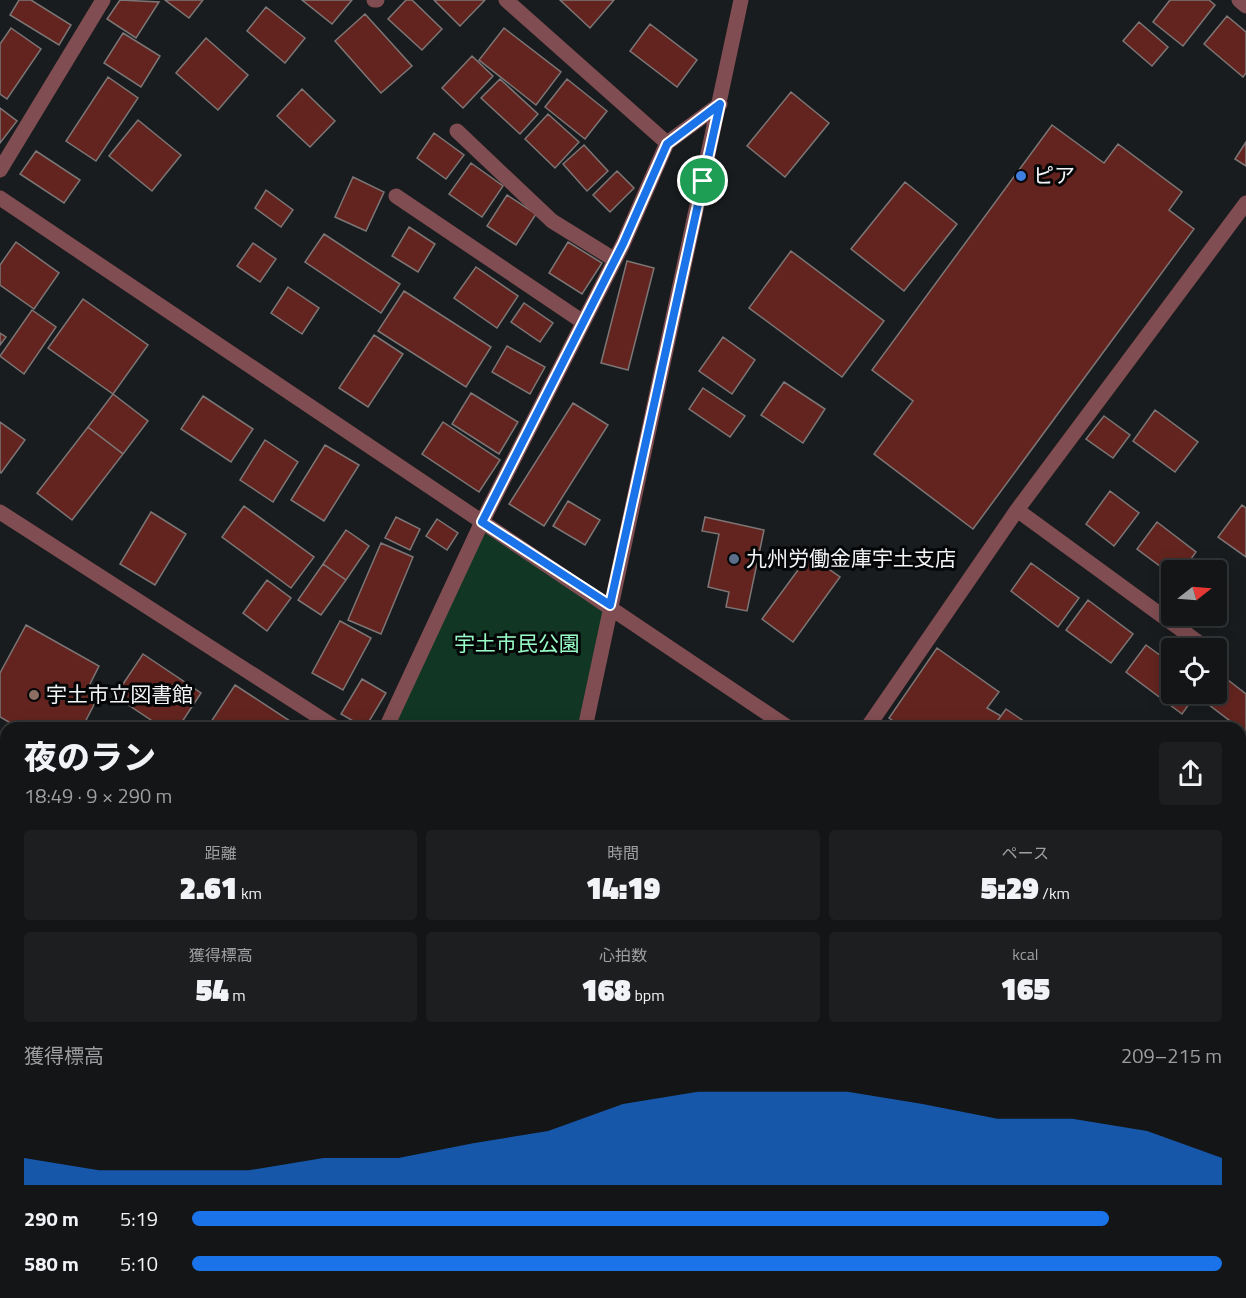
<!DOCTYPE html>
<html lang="ja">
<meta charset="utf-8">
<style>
:root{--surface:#131516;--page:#1c1e1f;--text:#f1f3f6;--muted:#9d9fa1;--line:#323435;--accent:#1a73e8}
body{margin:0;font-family:"Titillium Web","Noto Sans JP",sans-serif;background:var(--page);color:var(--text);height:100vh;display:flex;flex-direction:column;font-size:22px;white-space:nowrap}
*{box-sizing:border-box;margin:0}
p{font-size:20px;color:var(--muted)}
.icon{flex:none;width:33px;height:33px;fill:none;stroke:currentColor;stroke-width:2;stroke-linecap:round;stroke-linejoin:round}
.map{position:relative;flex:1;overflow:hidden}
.panel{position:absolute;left:0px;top:722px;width:1246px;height:578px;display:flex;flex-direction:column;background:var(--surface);border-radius:18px 18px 0 0;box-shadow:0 3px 15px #0003,0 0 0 2px var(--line)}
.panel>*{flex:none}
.needle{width:39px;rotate:73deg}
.buttons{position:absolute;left:1161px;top:560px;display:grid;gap:12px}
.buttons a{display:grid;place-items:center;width:66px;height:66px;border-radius:6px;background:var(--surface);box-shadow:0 3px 15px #0003,0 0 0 2px var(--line);font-size:30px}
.pin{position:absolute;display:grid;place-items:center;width:51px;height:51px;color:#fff;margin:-26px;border:3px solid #fff;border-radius:50%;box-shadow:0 2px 6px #0007}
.round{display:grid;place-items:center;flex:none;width:63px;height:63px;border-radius:6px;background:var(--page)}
.headline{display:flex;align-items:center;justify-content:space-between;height:102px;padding:0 24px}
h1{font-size:33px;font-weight:800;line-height:45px}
.metrics{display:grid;grid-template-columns:repeat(3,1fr);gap:9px;height:102px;padding:6px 24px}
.metrics div{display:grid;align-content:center;border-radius:6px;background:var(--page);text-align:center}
.metrics b{font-size:30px;font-weight:800}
.metrics small{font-size:16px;font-weight:400}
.metrics p{font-size:16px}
.chart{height:168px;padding:12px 24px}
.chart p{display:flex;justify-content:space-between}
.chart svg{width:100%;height:108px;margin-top:6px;fill:var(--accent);opacity:.7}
ul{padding:0 24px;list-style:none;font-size:20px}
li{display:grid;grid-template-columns:96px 72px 1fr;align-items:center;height:45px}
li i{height:15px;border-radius:8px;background:var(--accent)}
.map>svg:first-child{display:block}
.green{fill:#113624}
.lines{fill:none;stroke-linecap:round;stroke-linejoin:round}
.stream{stroke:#1e648a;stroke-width:8}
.building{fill:#63241f;stroke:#7c7676;stroke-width:1.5}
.minor{stroke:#804e52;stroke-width:15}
.route-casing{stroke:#fff;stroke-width:12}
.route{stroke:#1a73e8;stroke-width:8}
.shop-dot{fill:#3f7fe0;stroke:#050607;stroke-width:2}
.service-dot{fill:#5c6f8a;stroke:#050607;stroke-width:2}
.education-dot{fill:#8d6e63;stroke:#050607;stroke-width:2}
.labels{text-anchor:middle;stroke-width:6;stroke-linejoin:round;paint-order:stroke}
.poi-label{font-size:21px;fill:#f2f4f6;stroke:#050607;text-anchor:start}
.park-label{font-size:21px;fill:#97fcc6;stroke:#050607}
</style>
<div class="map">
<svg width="1246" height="1298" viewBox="0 0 1246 1298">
<rect width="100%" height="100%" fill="#191c1e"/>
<path class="green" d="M 482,522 L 610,605 L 585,727 L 386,728 Z
M 747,1293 L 848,1293 L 856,1298 L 743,1298 Z"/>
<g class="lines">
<path class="stream" d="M 820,1293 L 827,1298"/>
</g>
<path class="building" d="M 19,0 L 31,0 L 71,25 L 59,45 L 10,15 Z
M 120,0 L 159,2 L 136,38 L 107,19 Z
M 165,0 L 203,0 L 189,18 Z
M 302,0 L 352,0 L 332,24 Z
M 406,0 L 412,0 L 442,29 L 422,50 L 388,19 Z
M 434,0 L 485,0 L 460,26 Z
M 560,0 L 614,0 L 590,28 Z
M 1170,0 L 1209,0 L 1215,5 L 1183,46 L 1153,22 Z
M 266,7 L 305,38 L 285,63 L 247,31 Z
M 365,14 L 412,66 L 381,93 L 335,41 Z
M 1227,16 L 1246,32 L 1246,73 L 1243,77 L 1204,44 Z
M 1139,22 L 1168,47 L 1152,66 L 1123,41 Z
M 650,24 L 697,60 L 677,87 L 630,51 Z
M 11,28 L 41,49 L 7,99 L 0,94 L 0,44 Z
M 504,28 L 561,72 L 536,105 L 479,60 Z
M 123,33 L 160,56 L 141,87 L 104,63 Z
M 206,38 L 248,75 L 218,110 L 176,73 Z
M 472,56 L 493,76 L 463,108 L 442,88 Z
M 108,77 L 138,98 L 96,161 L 66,141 Z
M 500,79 L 538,114 L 520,134 L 481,98 Z
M 567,79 L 607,111 L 585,139 L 545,107 Z
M 302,89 L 335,121 L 310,147 L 277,116 Z
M 791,92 L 829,123 L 785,177 L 747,146 Z
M 0,108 L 17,121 L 0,143 Z
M 548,114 L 579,142 L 555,168 L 525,139 Z
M 138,120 L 181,155 L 152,191 L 109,156 Z
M 1052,125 L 1104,163 L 1118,144 L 1182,192 L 1169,210 L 1194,229 L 973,529 L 874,454 L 913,401 L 872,370 Z
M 434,133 L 464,155 L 446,179 L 417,158 Z
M 1246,142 L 1246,166 L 1235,159 Z
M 584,145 L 608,171 L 587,191 L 563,164 Z
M 36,151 L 80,180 L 64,203 L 20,174 Z
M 471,163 L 503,186 L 482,217 L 449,194 Z
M 617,171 L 634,188 L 610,212 L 593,195 Z
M 353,177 L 384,192 L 366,231 L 335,217 Z
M 905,182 L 957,224 L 904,291 L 851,249 Z
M 266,190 L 293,210 L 281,227 L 255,208 Z
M 507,195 L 536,214 L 516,245 L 487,226 Z
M 409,227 L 435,244 L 418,272 L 392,256 Z
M 324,234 L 400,284 L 381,313 L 305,262 Z
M 16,242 L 59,273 L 34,309 L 0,285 L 0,265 Z
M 568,242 L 602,263 L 582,294 L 549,273 Z
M 253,243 L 276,259 L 260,282 L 237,266 Z
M 791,251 L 884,321 L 842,377 L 749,308 Z
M 627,261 L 654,268 L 628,370 L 601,363 Z
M 476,267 L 518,296 L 497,328 L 454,298 Z
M 288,287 L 319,308 L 302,334 L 271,313 Z
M 404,291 L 491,347 L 466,387 L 378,331 Z
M 83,299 L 148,345 L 113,394 L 48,348 Z
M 524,303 L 553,323 L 540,342 L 511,322 Z
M 32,310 L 56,327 L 24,374 L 0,356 Z
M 0,333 L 6,337 L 0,345 Z
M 374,335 L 403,354 L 368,407 L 339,388 Z
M 723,337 L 755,360 L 732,394 L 699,371 Z
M 507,346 L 545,367 L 530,394 L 492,372 Z
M 784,382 L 825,409 L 803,443 L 761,415 Z
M 703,388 L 745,416 L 730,437 L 689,409 Z
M 471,393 L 518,422 L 499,454 L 452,424 Z
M 113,394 L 148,421 L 123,454 L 88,427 Z
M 203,396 L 253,429 L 231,462 L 181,429 Z
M 573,403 L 608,425 L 544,526 L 509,504 Z
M 1155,410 L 1198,442 L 1175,472 L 1133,441 Z
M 1104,416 L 1130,435 L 1113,458 L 1086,439 Z
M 0,422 L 25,440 L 1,473 L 0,472 Z
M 443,422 L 500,460 L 479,492 L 422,454 Z
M 88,427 L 123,454 L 72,520 L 37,493 Z
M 265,440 L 298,462 L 273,502 L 240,480 Z
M 325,445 L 359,465 L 324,521 L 291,500 Z
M 1110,491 L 1139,513 L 1114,546 L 1086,524 Z
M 568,501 L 600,520 L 585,545 L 553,526 Z
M 1242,505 L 1246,508 L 1246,557 L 1218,537 Z
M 244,506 L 314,557 L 291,588 L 222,537 Z
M 151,512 L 186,534 L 155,585 L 120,564 Z
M 396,517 L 420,529 L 410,550 L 385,538 Z
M 705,517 L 764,530 L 747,611 L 726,607 L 729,592 L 708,587 L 719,534 L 702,531 Z
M 437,519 L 458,533 L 447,550 L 426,536 Z
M 1157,522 L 1196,552 L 1183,570 L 1172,570 L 1172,575 L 1137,549 Z
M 346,530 L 369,546 L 346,580 L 323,564 Z
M 381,543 L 413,557 L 381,634 L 348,620 Z
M 809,555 L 840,577 L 793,642 L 762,619 Z
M 1031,563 L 1079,598 L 1058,627 L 1011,591 Z
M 323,564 L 346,580 L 321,615 L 298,600 Z
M 267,580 L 291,598 L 267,631 L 243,613 Z
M 1088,600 L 1133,634 L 1111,663 L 1066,630 Z
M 340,621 L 371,638 L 343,690 L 312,673 Z
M 26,625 L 99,666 L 90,684 L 102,689 L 82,728 L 19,728 L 0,717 L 0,673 Z
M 1146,645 L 1172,664 L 1172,693 L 1197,693 L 1182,714 L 1126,672 Z
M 937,648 L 999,692 L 987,708 L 1001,716 L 992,728 L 904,728 L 889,718 Z
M 143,654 L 201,693 L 178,728 L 163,728 L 115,696 Z
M 1219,673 L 1246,694 L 1246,733 L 1200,698 L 1204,693 L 1216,693 Z
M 362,679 L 386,693 L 365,728 L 341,714 Z
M 235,685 L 290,721 L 286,728 L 207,728 Z
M 1006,709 L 1034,728 L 992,728 Z
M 100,721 L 110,728 L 96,728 Z
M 3,790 L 6,792 L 6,834 L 0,830 L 0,795 Z
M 0,916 L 6,920 L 6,964 L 2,971 Z
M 1246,949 L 1246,978 L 1240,975 L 1240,958 Z
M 0,1024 L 6,1027 L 6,1094 L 3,1100 L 0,1098 Z
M 1240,1102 L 1246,1106 L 1246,1136 L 1240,1144 Z
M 0,1111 L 6,1115 L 0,1126 Z
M 2,1123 L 6,1125 L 6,1175 L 0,1172 L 0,1128 Z
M 0,1209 L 6,1212 L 6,1251 L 0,1248 Z
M 1246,1236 L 1246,1254 L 1240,1248 L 1240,1242 Z
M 124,1293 L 167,1293 L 175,1298 L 122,1298 Z
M 180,1293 L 213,1293 L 210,1298 L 177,1298 Z
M 218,1293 L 239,1293 L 236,1298 L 215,1298 Z
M 241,1293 L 260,1293 L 257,1298 L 238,1298 Z
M 265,1293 L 288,1293 L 295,1298 L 262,1298 Z
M 335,1293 L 375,1293 L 372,1298 L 343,1298 Z
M 523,1293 L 548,1293 L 557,1298 L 520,1298 Z
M 666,1293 L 705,1293 L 702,1298 L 663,1298 Z
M 1091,1293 L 1141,1293 L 1138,1298 L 1087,1298 Z"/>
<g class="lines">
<path class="minor" d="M 374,0 L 377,0
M 506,0 L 667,143
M 1239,0 L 1246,6
M 457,131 L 552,221 L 615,260
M 0,170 L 103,0
M 396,196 L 583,322
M 0,198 L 789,728
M 1017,510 L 1198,642
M 0,512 L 336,728
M 386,728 L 482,522 L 623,244 L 667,143 L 720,104
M 585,728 L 741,0
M 867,728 L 1017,510 L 1246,203
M 0,767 L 6,771
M 1240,804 L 1246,797
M 0,1007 L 6,1011
M 1240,1029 L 1246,1033
M 1240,1218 L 1246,1210
M 307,1293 L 315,1298
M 861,1293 L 869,1298
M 94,1298 L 97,1293
M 442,1298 L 444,1293
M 726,1298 L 729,1293
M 1195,1298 L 1198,1293"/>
</g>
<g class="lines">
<defs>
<path id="route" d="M 720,104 L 610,605 L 482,522 L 623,244 L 667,144 Z"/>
</defs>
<use href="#route" class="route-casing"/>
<use href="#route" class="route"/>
</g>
<circle class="shop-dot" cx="1021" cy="176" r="6"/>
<circle class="service-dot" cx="734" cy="559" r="6"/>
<circle class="education-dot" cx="34" cy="695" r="6"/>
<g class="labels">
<g class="poi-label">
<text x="1033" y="183">ピア</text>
<text x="746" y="566">九州労働金庫宇土支店</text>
<text x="46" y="702">宇土市立図書館</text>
</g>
<g class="park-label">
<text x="517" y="651">宇土市民公園</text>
</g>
</g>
</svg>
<div class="buttons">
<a><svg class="needle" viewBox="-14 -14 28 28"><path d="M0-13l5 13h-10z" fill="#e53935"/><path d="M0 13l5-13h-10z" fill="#9d9fa1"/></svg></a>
<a><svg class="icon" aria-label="locate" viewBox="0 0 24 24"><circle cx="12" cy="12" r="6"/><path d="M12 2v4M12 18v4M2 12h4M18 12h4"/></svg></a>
</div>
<div class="pin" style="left:703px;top:181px;background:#1e9e55"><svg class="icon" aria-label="arrive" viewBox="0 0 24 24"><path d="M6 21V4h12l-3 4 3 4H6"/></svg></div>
<section class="panel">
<div class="headline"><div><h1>夜のラン</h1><p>18:49 · 9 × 290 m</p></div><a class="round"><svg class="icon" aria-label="share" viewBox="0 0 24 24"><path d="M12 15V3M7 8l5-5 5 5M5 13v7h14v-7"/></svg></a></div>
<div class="metrics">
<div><p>距離</p><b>2.61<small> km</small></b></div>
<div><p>時間</p><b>14:19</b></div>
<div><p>ペース</p><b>5:29<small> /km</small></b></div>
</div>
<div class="metrics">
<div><p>獲得標高</p><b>54<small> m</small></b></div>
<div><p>心拍数</p><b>168<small> bpm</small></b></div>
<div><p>kcal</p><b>165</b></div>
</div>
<div class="chart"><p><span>獲得標高</span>209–215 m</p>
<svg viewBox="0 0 160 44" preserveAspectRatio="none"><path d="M0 44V33L10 38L20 38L30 38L40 33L50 33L60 27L70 22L80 11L90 6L100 6L110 6L120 11L130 17L140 17L150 22L160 33V44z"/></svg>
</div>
<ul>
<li><b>290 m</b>5:19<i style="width:89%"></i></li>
<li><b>580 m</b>5:10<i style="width:100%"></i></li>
</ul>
</section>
</div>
